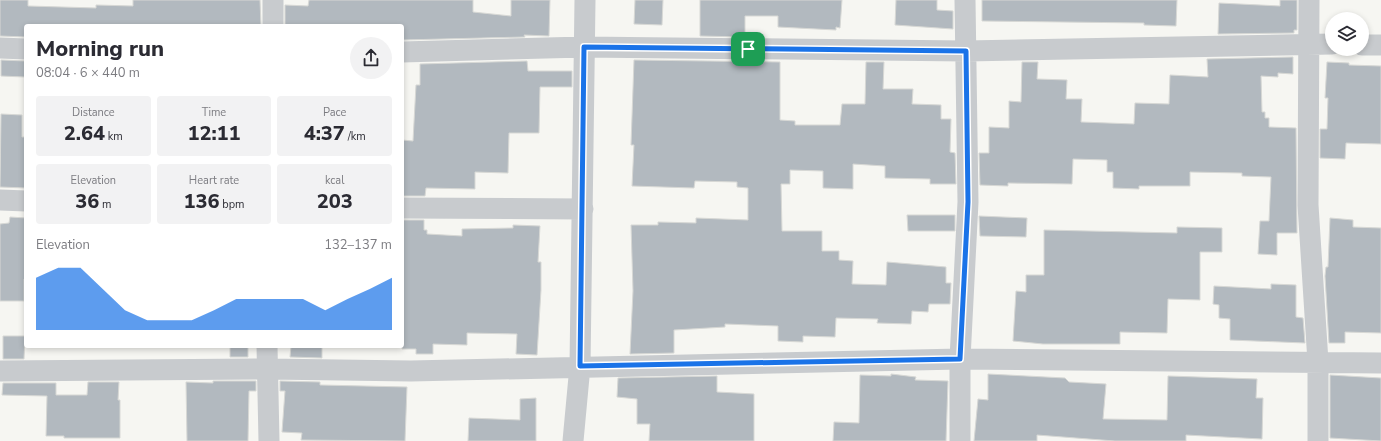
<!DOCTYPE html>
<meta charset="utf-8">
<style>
:root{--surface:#fff;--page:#f2f2f3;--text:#2b2b33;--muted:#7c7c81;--accent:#1a73e8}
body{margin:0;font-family:"Nunito Sans",sans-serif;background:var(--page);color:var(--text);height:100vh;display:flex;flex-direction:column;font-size:15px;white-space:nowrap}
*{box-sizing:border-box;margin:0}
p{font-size:13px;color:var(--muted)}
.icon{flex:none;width:22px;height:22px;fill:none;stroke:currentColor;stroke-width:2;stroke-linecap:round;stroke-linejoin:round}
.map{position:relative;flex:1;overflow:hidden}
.panel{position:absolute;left:24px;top:24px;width:380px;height:324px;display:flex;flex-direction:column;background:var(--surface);border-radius:4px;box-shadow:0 2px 6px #0003}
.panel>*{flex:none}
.fabs{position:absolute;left:1325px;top:12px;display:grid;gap:8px}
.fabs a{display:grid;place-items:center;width:44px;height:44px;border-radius:50%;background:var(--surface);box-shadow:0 2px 6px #0003;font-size:20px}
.pin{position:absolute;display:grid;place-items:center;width:34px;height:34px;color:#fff;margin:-17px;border-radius:8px;box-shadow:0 2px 6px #0006}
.round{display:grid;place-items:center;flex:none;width:42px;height:42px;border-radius:21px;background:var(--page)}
.head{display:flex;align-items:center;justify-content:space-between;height:68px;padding:0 12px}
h1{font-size:22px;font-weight:800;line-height:30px}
.metrics{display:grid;grid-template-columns:repeat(3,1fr);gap:6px;height:68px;padding:4px 12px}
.metrics div{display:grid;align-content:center;border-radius:4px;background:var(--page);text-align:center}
.metrics b{font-size:20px;font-weight:800}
.metrics small{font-size:11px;font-weight:400}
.metrics p{font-size:11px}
.chart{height:112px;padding:8px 12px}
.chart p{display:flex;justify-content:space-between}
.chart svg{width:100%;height:72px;margin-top:4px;fill:var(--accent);opacity:.7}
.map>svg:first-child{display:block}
.building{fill:#b2b9bf;stroke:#d7d8d5}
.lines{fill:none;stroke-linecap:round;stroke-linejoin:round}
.minor{stroke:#c8cbce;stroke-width:21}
.route-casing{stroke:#fff;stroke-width:8}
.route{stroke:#1a73e8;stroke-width:5}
</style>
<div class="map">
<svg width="1381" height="441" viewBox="0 0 1381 441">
<rect width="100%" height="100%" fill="#f6f6f2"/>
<path class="building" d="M 0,0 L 28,0 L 28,6 L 96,8 L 96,5 L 133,6 L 133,0 L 260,0 L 261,26 L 26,26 L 26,37 L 0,36 Z
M 309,0 L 473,0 L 473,12 L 511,16 L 511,0 L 550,0 L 549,36 L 524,35 L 525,37 L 402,40 L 402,26 L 285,26 L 285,5 L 308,6 Z
M 635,0 L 663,0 L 662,25 L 634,24 Z
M 700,0 L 842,0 L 840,28 L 836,27 L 836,30 L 778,27 L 778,16 L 745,16 L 745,37 L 700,36 Z
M 896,0 L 937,0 L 937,10 L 953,11 L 953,29 L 895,25 Z
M 982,0 L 1177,0 L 1176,26 L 1144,25 L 1144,23 L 982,21 Z
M 1280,0 L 1297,0 L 1297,30 L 1294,30 L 1294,33 L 1218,34 L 1219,3 L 1280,6 Z
M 1293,57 L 1293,74 L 1278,73 L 1278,77 L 1261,76 L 1262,112 L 1265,112 L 1265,118 L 1269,118 L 1269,127 L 1296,128 L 1297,233 L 1277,233 L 1277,255 L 1258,254 L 1260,221 L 1269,221 L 1271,177 L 1242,176 L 1242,173 L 1190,172 L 1190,186 L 1139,186 L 1139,189 L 1113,188 L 1113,172 L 1107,172 L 1107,160 L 1073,159 L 1072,184 L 1008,183 L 1008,186 L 980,185 L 979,153 L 989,153 L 989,127 L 1009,128 L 1009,101 L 1021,102 L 1022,62 L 1038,62 L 1037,79 L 1067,80 L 1066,99 L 1082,99 L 1081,122 L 1134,124 L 1135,103 L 1169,104 L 1170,75 L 1208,77 L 1207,59 Z
M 1,60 L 26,61 L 25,77 L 1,76 Z
M 634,60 L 780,62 L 780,120 L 795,121 L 795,125 L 840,125 L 842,104 L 865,104 L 866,62 L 884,62 L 883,89 L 913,89 L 912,104 L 941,105 L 941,119 L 951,119 L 950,152 L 955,153 L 956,184 L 930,184 L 930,179 L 885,178 L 885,166 L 853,164 L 853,189 L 823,188 L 823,171 L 790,170 L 790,184 L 781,184 L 782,231 L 822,231 L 822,251 L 839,251 L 839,260 L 853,261 L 852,284 L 886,285 L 887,262 L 946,267 L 946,283 L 951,283 L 950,304 L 929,304 L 928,312 L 912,311 L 911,324 L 877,323 L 878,319 L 836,318 L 835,337 L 803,336 L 803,342 L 778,341 L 778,326 L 725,324 L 725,327 L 674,330 L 674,353 L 630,354 L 633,291 L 631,225 L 658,225 L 658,222 L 696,223 L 696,218 L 748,220 L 748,188 L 737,187 L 737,182 L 695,181 L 694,188 L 632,186 L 634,145 L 631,145 Z
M 527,61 L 528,71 L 572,71 L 572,87 L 540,87 L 539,133 L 509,133 L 508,173 L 475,172 L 475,189 L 426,188 L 425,196 L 402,196 L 402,140 L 413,141 L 416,85 L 420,85 L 420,64 Z
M 1327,62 L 1349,63 L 1349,65 L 1381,66 L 1381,144 L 1346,143 L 1345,159 L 1320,158 L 1320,129 L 1327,129 L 1328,98 L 1325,98 Z
M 1,114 L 22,115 L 22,137 L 26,137 L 26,188 L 0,187 Z
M 907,215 L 955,215 L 955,231 L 908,231 Z
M 979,216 L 1027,218 L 1026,237 L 980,236 Z
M 10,217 L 26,218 L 26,279 L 24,279 L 24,301 L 0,301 L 0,224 L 9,223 Z
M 1330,218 L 1353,220 L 1353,227 L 1381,228 L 1381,333 L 1345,332 L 1345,343 L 1329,343 L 1325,276 L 1326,267 L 1328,267 Z
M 402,220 L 424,220 L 424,230 L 427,230 L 427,234 L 462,236 L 462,229 L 513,228 L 513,225 L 540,226 L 538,262 L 541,262 L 541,290 L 537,355 L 516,354 L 517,334 L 467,333 L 467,345 L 433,344 L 433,354 L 416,354 L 416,349 L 402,349 Z
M 1177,227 L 1222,228 L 1222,252 L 1200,252 L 1200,300 L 1168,299 L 1167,333 L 1120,332 L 1120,344 L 1043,344 L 1013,341 L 1016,291 L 1026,292 L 1026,275 L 1044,275 L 1044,230 L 1177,233 Z
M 1271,284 L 1296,285 L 1296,317 L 1303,318 L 1305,343 L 1230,340 L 1230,319 L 1219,318 L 1219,305 L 1213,304 L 1214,286 L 1271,289 Z
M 3,336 L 25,336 L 24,359 L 3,359 Z
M 230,346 L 248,346 L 248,357 L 230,357 Z
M 291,346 L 322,346 L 322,358 L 290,357 Z
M 891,374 L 916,377 L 915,380 L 948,381 L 946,441 L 833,441 L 834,422 L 859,423 L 860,375 L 891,376 Z
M 988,374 L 1065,378 L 1069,382 L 1106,384 L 1103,419 L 1167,420 L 1168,376 L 1257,379 L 1256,398 L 1263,398 L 1262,439 L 1186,435 L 1186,441 L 1115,441 L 1037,435 L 1037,441 L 974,441 L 978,399 L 988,400 Z
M 1330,375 L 1381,378 L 1381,441 L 1330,438 Z
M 717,376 L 717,392 L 754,394 L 754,441 L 649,441 L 650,424 L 637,424 L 637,399 L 617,397 L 618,378 Z
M 213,381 L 256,381 L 256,391 L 249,391 L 248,441 L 187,441 L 186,382 L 213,383 Z
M 280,381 L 320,382 L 320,385 L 407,387 L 405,441 L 301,440 L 302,433 L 282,432 L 285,391 L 280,391 Z
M 88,382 L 119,382 L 118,400 L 120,400 L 120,438 L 64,438 L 64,436 L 46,436 L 47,396 L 2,395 L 3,383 L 56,383 L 56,395 L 87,395 Z
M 536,398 L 536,441 L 468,441 L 469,418 L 520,420 L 520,399 Z"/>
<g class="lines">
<path class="minor" d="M 1309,0 L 1308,205 L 1318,362 L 1318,441
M 273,26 L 273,0
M 1362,45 L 1381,45
M 0,48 L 26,49
M 402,52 L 584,47 L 966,51 L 1332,44
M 0,200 L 26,201
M 402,208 L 583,209
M 267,346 L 269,441
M 0,371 L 268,369 L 411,371 L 960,359 L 1381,363
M 573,441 L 580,366 L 585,0
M 960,441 L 960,359 L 968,202 L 965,0"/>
</g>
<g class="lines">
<defs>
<path id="route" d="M 584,47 L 966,51 L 968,202 L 960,359 L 580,366 Z"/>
</defs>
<use href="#route" class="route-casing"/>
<use href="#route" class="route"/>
</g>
</svg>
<div class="fabs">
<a><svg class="icon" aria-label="layers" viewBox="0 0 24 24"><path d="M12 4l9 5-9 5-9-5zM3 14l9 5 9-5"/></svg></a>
</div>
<div class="pin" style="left:748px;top:49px;background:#1e9e55"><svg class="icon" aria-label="arrive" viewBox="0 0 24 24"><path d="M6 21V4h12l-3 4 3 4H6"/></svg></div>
<section class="panel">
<div class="head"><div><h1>Morning run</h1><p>08:04 · 6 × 440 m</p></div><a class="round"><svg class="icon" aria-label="share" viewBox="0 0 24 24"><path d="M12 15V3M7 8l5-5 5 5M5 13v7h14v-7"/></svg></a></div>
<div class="metrics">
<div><p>Distance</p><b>2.64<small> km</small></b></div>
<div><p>Time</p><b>12:11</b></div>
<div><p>Pace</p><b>4:37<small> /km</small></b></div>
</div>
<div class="metrics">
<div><p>Elevation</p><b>36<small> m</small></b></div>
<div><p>Heart rate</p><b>136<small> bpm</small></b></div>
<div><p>kcal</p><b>203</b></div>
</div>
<div class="chart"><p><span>Elevation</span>132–137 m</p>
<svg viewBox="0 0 160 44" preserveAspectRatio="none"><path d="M0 44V12L10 6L20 6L30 19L40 32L50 38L60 38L70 38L80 32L90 25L100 25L110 25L120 25L130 32L140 25L150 19L160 12V44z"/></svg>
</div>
</section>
</div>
